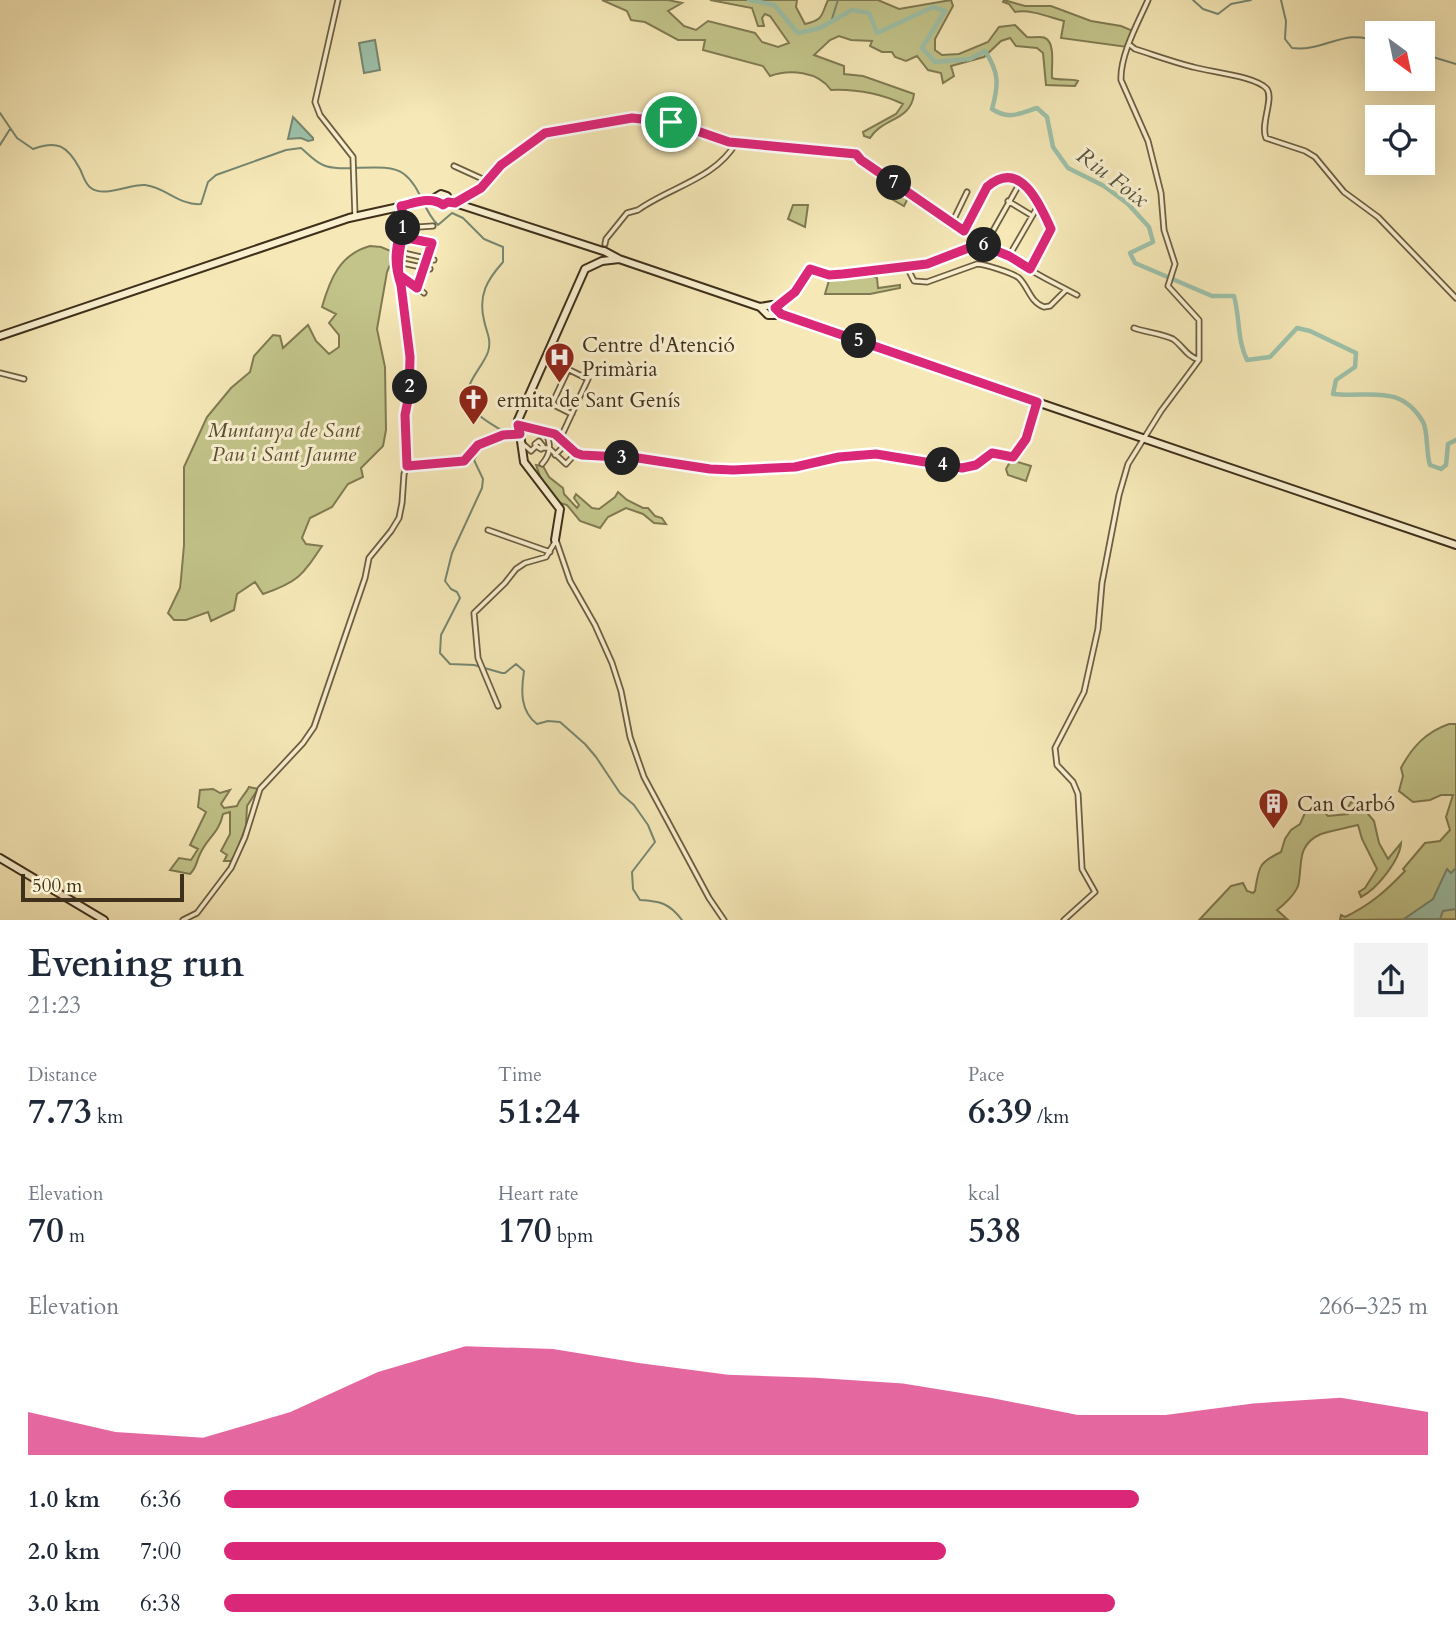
<!DOCTYPE html>
<meta charset="utf-8">
<style>
:root{--surface:#fff;--page:#f2f2f3;--text:#1f2937;--muted:#747a83;--accent:#db2777}
body{margin:0;font-family:Cardo,serif;background:var(--page);color:var(--text);height:100vh;display:flex;flex-direction:column;font-size:26px;white-space:nowrap}
*{box-sizing:border-box;margin:0}
p{font-size:23px;color:var(--muted)}
.icon{flex:none;width:38px;height:38px;fill:none;stroke:currentColor;stroke-width:2;stroke-linecap:round;stroke-linejoin:round}
.map{position:relative;height:920px;overflow:hidden}
.panel{display:flex;flex-direction:column;background:var(--surface);flex:1}
.panel>*{flex:none}
.needle{width:46px;rotate:147deg}
.fabs{position:absolute;left:1365px;top:21px;display:grid;gap:14px}
.fabs a{display:grid;place-items:center;width:70px;height:70px;border-radius:0px;background:var(--surface);box-shadow:0 7px 28px #0002;font-size:35px}
.scale{position:absolute;left:21px;bottom:18px;width:163px;box-sizing:border-box;padding-left:7px;border:4px solid #3f301b;border-top:0;font-size:19px;line-height:24px;white-space:nowrap;color:#3f301b;-webkit-text-stroke:5px #f9f0d0;paint-order:stroke}
.pin{position:absolute;display:grid;place-items:center;width:60px;height:60px;color:#fff;margin:-30px;border:4px solid #fff;border-radius:50%;box-shadow:0 2px 7px #0007}
.km{position:absolute;width:35px;height:35px;margin:-18px;border-radius:50%;background:#222;color:#fff;font-size:19px;line-height:35px;text-align:center}
.round{display:grid;place-items:center;flex:none;width:74px;height:74px;border-radius:0px;background:var(--page)}
.overview{display:flex;align-items:center;justify-content:space-between;height:119px;padding:0 28px}
h1{font-size:38px;font-weight:800;line-height:52px}
.stats{display:grid;grid-template-columns:repeat(3,1fr);gap:10px;height:119px;padding:7px 28px}
.stats div{display:grid;align-content:center}
.stats b{font-size:35px;font-weight:800}
.stats small{font-size:19px;font-weight:400}
.stats p{font-size:19px}
.chart{height:196px;padding:14px 28px}
.chart p{display:flex;justify-content:space-between}
.chart svg{width:100%;height:126px;margin-top:7px;fill:var(--accent);opacity:.7}
ul{padding:0 28px;list-style:none;font-size:23px}
li{display:grid;grid-template-columns:112px 84px 1fr;align-items:center;height:52px}
li i{height:18px;border-radius:9px;background:var(--accent)}
.map>svg:first-child{display:block}
.green{fill:#c2c48a;stroke:#807a52;stroke-width:2}
.water{fill:#9dc1aa;stroke:#778771;stroke-width:2}
.lines{fill:none;stroke-linecap:round;stroke-linejoin:round}
.stream{stroke:#778771;stroke-width:2}
.river{stroke:#9dc1aa;stroke-width:4.5}
.street-casing{stroke:#6d5e42;stroke-width:7}
.secondary-casing{stroke:#3f301b;stroke-width:10}
.street{stroke:#f9f0d0;stroke-width:3.5}
.secondary{stroke:#f9f0d0;stroke-width:6}
.route-casing{stroke:#fff;stroke-width:14}
.route{stroke:#db2777;stroke-width:9}
.labels{text-anchor:middle;stroke-width:6;stroke-linejoin:round;paint-order:stroke}
.poi-label{font-size:21px;fill:#3f301b;stroke:#f9f0d0;text-anchor:start}
.park-label{font-size:21px;font-style:italic;fill:#594e31;stroke:#f9f0d0}
.water-label{font-size:23px;font-style:italic;fill:#56543f;stroke:#f9f0d0}
</style>
<div class="map">
<svg width="1456" height="920" viewBox="0 0 1456 920">
<rect width="100%" height="100%" fill="#f6e8b7"/>
<filter id="stains"><feTurbulence type="fractalNoise" baseFrequency=".00286" numOctaves="4"/><feColorMatrix values="0 0 0 0 .2 0 0 0 0 .09 0 0 0 0 .02 0 0 0 .5 -.17"/></filter>
<radialGradient id="worn" r=".72"><stop offset=".6" stop-color="#630" stop-opacity="0"/><stop offset="1" stop-color="#630" stop-opacity=".3"/></radialGradient>
<path class="green" d="M 602,0 L 668,0 L 682,3 L 668,11 L 684,26 L 696,30 L 708,21 L 755,33 L 762,42 L 778,47 L 789,43 L 770,16 L 765,14 L 762,18 L 764,26 L 758,26 L 752,8 L 710,0 L 797,0 L 796,7 L 805,24 C 824,20 821,15 828,0 L 878,0 L 899,9 L 951,0 L 953,6 L 935,39 L 935,50 L 942,55 L 959,54 L 988,42 L 999,27 L 1015,25 L 1027,37 C 1032,38 1041,36 1045,38 C 1056,43 1051,68 1052,78 C 1061,81 1069,78 1078,81 L 1075,86 L 1046,85 L 1043,53 L 1037,48 L 1016,46 L 1010,38 L 1001,41 L 984,57 L 951,66 L 954,76 L 943,83 L 941,73 L 928,70 L 917,56 L 906,61 L 895,57 L 892,52 L 882,52 L 870,46 L 872,41 L 851,40 L 839,36 L 830,40 L 814,55 L 844,66 L 844,74 L 863,76 L 914,94 C 911,121 882,118 870,138 L 864,136 L 863,132 L 896,114 L 903,104 C 879,93 857,89 831,90 C 818,71 789,69 770,76 L 763,66 L 703,50 L 705,40 L 678,40 L 645,22 L 631,20 L 627,11 Z
M 1004,0 L 1025,6 L 1051,6 L 1091,21 L 1121,26 L 1133,31 L 1127,47 L 1061,38 L 1064,21 C 1049,17 1030,9 1015,12 L 1009,4 L 1003,2 Z
M 896,187 L 909,196 L 904,206 L 888,197 Z
M 793,205 L 808,205 L 805,227 L 788,219 Z
M 370,246 L 381,247 L 393,252 L 394,255 L 387,272 L 377,329 L 385,367 L 386,430 L 383,446 L 361,468 L 363,477 L 348,484 L 332,507 L 310,518 L 302,538 L 306,544 L 322,546 C 302,576 298,582 263,594 L 255,582 L 237,594 L 234,610 L 211,621 L 208,612 L 186,620 L 174,620 L 168,613 L 180,588 L 181,579 L 184,545 L 184,467 L 207,417 L 231,388 L 250,372 L 254,356 L 273,335 L 280,336 L 283,348 L 308,325 L 316,341 L 329,354 L 339,347 L 339,335 L 329,323 L 336,314 L 322,307 C 330,279 340,254 370,246 Z
M 868,274 L 877,278 L 878,288 L 900,285 L 900,288 L 870,294 L 825,294 L 830,277 Z
M 1011,460 L 1031,466 L 1026,481 L 1008,475 L 1006,469 Z
M 536,465 L 543,466 L 549,477 L 563,488 L 564,494 L 577,508 L 579,505 L 574,498 L 576,494 L 592,508 L 599,509 L 615,497 L 618,492 L 627,500 L 643,508 L 648,508 L 655,516 L 662,518 L 666,524 L 654,523 L 643,514 L 626,508 L 608,517 L 600,528 L 580,521 L 567,505 L 557,502 L 545,490 Z
M 1449,724 L 1456,724 L 1456,919 L 1340,920 L 1341,915 L 1345,917 C 1370,905 1386,891 1405,871 L 1403,869 L 1425,843 L 1440,841 L 1450,830 L 1446,817 L 1453,795 L 1441,795 L 1430,800 L 1413,802 L 1399,791 L 1403,776 L 1401,768 C 1412,747 1426,732 1449,724 Z
M 249,787 L 258,789 L 247,806 L 246,826 L 236,853 L 231,861 L 224,861 L 227,855 L 221,851 L 230,834 L 230,812 L 223,814 C 219,833 207,838 200,854 C 196,862 197,867 190,874 L 170,870 L 179,858 L 191,860 L 198,849 L 190,845 L 206,812 L 198,807 L 200,790 L 213,789 L 220,793 L 230,790 L 221,804 L 224,808 L 237,806 C 240,798 245,795 249,787 Z
M 1351,802 L 1364,803 L 1363,808 L 1374,821 L 1379,843 L 1388,859 L 1401,843 C 1400,860 1377,889 1361,897 L 1359,892 L 1365,888 L 1377,869 L 1362,839 L 1358,825 C 1346,828 1333,830 1321,834 C 1295,845 1303,867 1298,886 C 1295,894 1284,905 1277,910 L 1287,919 L 1200,919 L 1231,886 L 1243,883 L 1247,891 L 1253,893 L 1255,891 C 1259,867 1258,863 1281,852 L 1285,839 L 1291,830 L 1300,824 L 1305,813 L 1322,803 L 1324,812 L 1328,816 L 1348,814 L 1348,807 Z"/>
<path class="water" d="M 375,40 L 380,70 L 364,73 L 359,43 Z
M 293,117 L 313,138 L 313,140 L 308,141 L 301,138 L 288,139 Z
M 1456,868 L 1456,909 L 1443,911 L 1440,919 L 1404,919 L 1433,899 L 1447,869 L 1451,873 Z"/>
<g class="lines">
<path class="stream" d="M 1193,0 L 1203,9 L 1218,14 L 1231,4 L 1251,0
M 1281,0 L 1286,21 L 1285,39 L 1292,48 C 1325,52 1345,27 1377,42
M 831,22 L 838,0
M 1423,54 L 1456,64
M 0,113 L 17,138 L 33,149 C 57,140 67,145 80,169 C 83,175 85,184 91,188 C 104,198 129,184 145,185 C 165,187 180,206 201,204 L 208,182 L 216,175 L 286,150 L 301,148 C 307,153 315,162 323,165 C 343,174 386,160 404,174 C 421,187 423,211 438,225 L 452,213 L 463,218 L 484,239 L 503,247 L 503,262 C 487,280 478,295 484,320 C 486,332 492,339 488,352 C 483,367 463,384 469,400 C 475,417 491,423 504,432
M 0,145 L 10,129
M 503,438 L 502,440 L 479,451 L 474,460 L 483,479 L 482,488 L 452,553 L 445,581 L 451,589 L 457,592 L 460,598 L 441,635 L 440,653 L 450,664 L 474,665 L 502,673 L 505,673 L 516,664 L 524,671 C 521,691 520,711 537,724 L 548,721 L 560,722 L 585,744 L 596,757 L 620,793 L 634,805 L 648,825 L 655,842 L 632,872 L 633,889 L 640,900 C 660,901 669,903 682,920"/>
<path class="river" d="M 749,0 L 774,5 L 798,33 L 820,28 L 852,10 L 869,13 L 877,33 L 933,7 L 945,11 L 922,48 L 935,62 L 970,59 L 985,51 C 999,72 999,84 992,109 C 1009,120 1018,114 1037,108 L 1047,117 L 1053,147 L 1068,168 L 1104,186 L 1128,204 L 1149,227 L 1153,242 L 1130,253 L 1135,263 L 1212,296 L 1234,296 C 1240,318 1237,340 1247,360 L 1270,357 L 1297,328 L 1310,331 L 1356,353 L 1355,367 L 1336,380 L 1333,394 C 1369,398 1400,383 1423,422 C 1428,430 1426,454 1430,465 L 1441,469 L 1446,465 L 1448,444 L 1456,440"/>
<defs>
<path id="street" d="M 338,0 L 315,102 L 320,115 L 353,157 L 355,216
M 1130,45 L 1135,49 C 1154,55 1173,62 1193,67 C 1210,72 1256,76 1267,89 C 1274,99 1260,125 1266,138 L 1305,151 L 1315,157 L 1344,192 L 1378,217 L 1456,298
M 454,166 L 487,181
M 1008,201 L 1031,215
M 456,202 L 481,188 L 501,165 L 540,135 L 552,131 L 632,118 L 683,125 L 729,142 L 856,154 C 864,163 875,168 886,176 C 946,221 1010,261 1077,295
M 952,223 L 967,192
M 401,226 L 404,228 L 397,263 L 399,275 L 424,293
M 404,228 L 433,226
M 964,231 C 983,195 1004,144 1038,206 L 1009,256
M 402,237 L 432,243 L 417,288
M 605,244 L 606,239 L 627,213 L 638,210 C 670,187 715,179 736,143
M 985,245 L 1021,181
M 399,252 L 434,260
M 398,262 L 430,269
M 907,267 L 914,281 L 927,282 L 977,264 C 984,264 1013,273 1019,278 C 1029,288 1030,302 1044,307 L 1050,306 L 1066,290
M 1030,269 L 1051,231 L 1038,206
M 775,307 L 795,292 L 810,269 L 835,275 L 907,267 L 933,262 L 974,245 L 983,244
M 1134,328 C 1145,332 1163,334 1173,339 C 1183,346 1186,356 1199,360
M 545,358 L 588,379 L 561,437
M 568,370 L 552,404 L 572,414
M 0,373 L 24,379
M 523,444 L 531,451 L 536,446 L 541,449 L 543,446 L 539,441 L 535,444 L 536,446
M 542,448 L 549,448 L 566,464 L 576,453 L 604,458 L 638,458 L 710,469 L 733,470 L 795,467 L 839,457 L 876,454 L 962,468 L 976,465 L 992,453 L 1013,457 L 1026,439 L 1037,402
M 555,455 L 566,444
M 542,464 C 551,454 551,445 546,433
M 407,465 L 464,461 L 478,445 L 503,435 L 520,434
M 488,530 L 550,552
M 556,540 L 570,581 L 595,625 L 612,663 L 621,691 L 630,737 L 644,777 L 709,898 L 724,920
M 498,706 L 478,658 L 474,613 L 505,583 L 516,569 L 525,563 L 546,557 L 555,542
M 183,920 L 197,913 L 231,868 L 245,837 L 260,789 L 303,743 L 314,727 L 365,578 L 369,558 L 391,531 L 399,518 L 402,503 L 404,474 L 408,463 L 405,415 L 409,395 L 410,357 L 401,284 L 394,263 L 404,218 L 401,206
M 1064,920 L 1095,892 L 1082,869 L 1078,794 L 1073,782 L 1057,765 L 1055,748 L 1084,692 L 1098,629 L 1102,583 L 1119,495 L 1128,464 L 1161,411 L 1199,360 L 1199,320 L 1168,286 L 1175,264 L 1164,230 L 1161,193 L 1148,141 L 1121,80 C 1120,55 1138,23 1148,0"/>
<path id="secondary" d="M 439,196 L 438,201 L 441,205 L 455,203 L 603,251
M 604,251 L 619,259 L 760,307 L 768,315 L 781,315
M 760,307 L 772,305 L 782,315 L 1456,545
M 0,336 L 349,218 L 431,200 L 441,194 L 447,196
M 518,425 L 555,434 L 576,453
M 555,540 L 560,509 L 524,462 L 518,420 L 585,269 L 602,261 L 619,259
M 0,858 L 104,920"/>
</defs>
<use href="#street" class="street-casing"/>
<use href="#secondary" class="secondary-casing"/>
<use href="#street" class="street"/>
<use href="#secondary" class="secondary"/>
</g>
<g class="lines">
<defs>
<path id="route" d="M 671,122 L 632,118 L 545,133 L 501,165 L 481,188 L 455,203 L 448,202 L 443,205 C 431,196 415,203 401,206 L 404,218 L 401,226 L 404,228 C 401,244 397,259 399,275 L 417,288 L 432,243 L 402,237 L 404,228 L 401,226 C 396,250 393,261 401,285 L 410,357 L 409,395 L 405,415 L 407,466 L 464,461 L 478,445 L 503,435 L 520,434 L 518,425 L 555,434 L 576,453 L 582,455 L 638,458 L 710,469 L 733,470 L 795,467 L 839,457 L 876,454 L 962,468 L 976,465 L 992,453 L 1013,457 L 1026,439 L 1037,402 L 781,314 L 775,308 L 795,292 L 810,269 L 829,275 L 843,274 L 927,264 L 979,244 L 1009,256 L 1030,269 L 1051,229 C 1040,204 1020,158 987,187 L 964,231 L 861,160 L 856,154 L 729,142 L 671,122"/>
</defs>
<use href="#route" class="route-casing"/>
<use href="#route" class="route"/>
</g>
<defs>
<symbol id="hospital-pin" viewBox="-11 -11 22 30"><path d="M0 17L-7.5 6A9.5 9.5 0 1 1 7.5 6Z" fill="#8f2418" stroke="#f9f0d0"/><path d="M-5-5h3v3.5h4V-5h3V5h-3V1.5h-4V5h-3Z" fill="#fff"/></symbol>
<symbol id="church-pin" viewBox="-11 -11 22 30"><path d="M0 17L-7.5 6A9.5 9.5 0 1 1 7.5 6Z" fill="#8f2418" stroke="#f9f0d0"/><path d="M-1.2-6h2.4v3.5h3.3v2.4h-3.3V6h-2.4V-.1h-3.3v-2.4h3.3Z" fill="#fff"/></symbol>
<symbol id="building-pin" viewBox="-11 -11 22 30"><path d="M0 17L-7.5 6A9.5 9.5 0 1 1 7.5 6Z" fill="#8f2418" stroke="#f9f0d0"/><path d="M-4-6H4V6H1V3H-1V6H-4ZM-2.5-4.3h1.7v1.8h-1.7ZM.8-4.3h1.7v1.8H.8ZM-2.5-1h1.7V.8h-1.7ZM.8-1h1.7V.8H.8Z" fill="#fff"/></symbol>
</defs>
<g fill-rule="evenodd">
<use href="#hospital-pin" x="542" y="340" width="35" height="47"/>
<use href="#church-pin" x="456" y="382" width="35" height="47"/>
<use href="#building-pin" x="1256" y="786" width="35" height="47"/>
</g>
<g class="labels">
<g class="poi-label">
<text x="582" y="352">Centre d'Atenció<tspan x="582" dy="24">Primària</tspan></text>
<text x="497" y="407">ermita de Sant Genís</text>
<text x="1297" y="811">Can Carbó</text>
</g>
<g class="park-label">
<text x="284" y="437">Muntanya de Sant<tspan x="284" dy="24">Pau i Sant Jaume</tspan></text>
</g>
<g class="water-label">
<text transform="translate(1113 177) rotate(37)" y="8">Riu Foix</text>
</g>
</g>
<rect width="100%" height="100%" filter="url(#stains)"/>
<rect width="100%" height="100%" fill="url(#worn)"/>
</svg>
<div class="fabs">
<a><svg class="needle" viewBox="-14 -14 28 28"><path d="M0-13l5 13h-10z" fill="#e53935"/><path d="M0 13l5-13h-10z" fill="#747a83"/></svg></a>
<a><svg class="icon" aria-label="locate" viewBox="0 0 24 24"><circle cx="12" cy="12" r="6"/><path d="M12 2v4M12 18v4M2 12h4M18 12h4"/></svg></a>
</div>
<div class="scale">500 m</div>
<div class="pin" style="left:671px;top:122px;background:#1e9e55"><svg class="icon" aria-label="arrive" viewBox="0 0 24 24"><path d="M6 21V4h12l-3 4 3 4H6"/></svg></div>
<b class="km" style="left:403px;top:228px">1</b>
<b class="km" style="left:410px;top:387px">2</b>
<b class="km" style="left:622px;top:458px">3</b>
<b class="km" style="left:943px;top:465px">4</b>
<b class="km" style="left:859px;top:341px">5</b>
<b class="km" style="left:984px;top:245px">6</b>
<b class="km" style="left:894px;top:183px">7</b>
</div>
<section class="panel">
<div class="overview"><div><h1>Evening run</h1><p>21:23</p></div><a class="round"><svg class="icon" aria-label="share" viewBox="0 0 24 24"><path d="M12 15V3M7 8l5-5 5 5M5 13v7h14v-7"/></svg></a></div>
<div class="stats">
<div><p>Distance</p><b>7.73<small> km</small></b></div>
<div><p>Time</p><b>51:24</b></div>
<div><p>Pace</p><b>6:39<small> /km</small></b></div>
</div>
<div class="stats">
<div><p>Elevation</p><b>70<small> m</small></b></div>
<div><p>Heart rate</p><b>170<small> bpm</small></b></div>
<div><p>kcal</p><b>538</b></div>
</div>
<div class="chart"><p><span>Elevation</span>266–325 m</p>
<svg viewBox="0 0 160 44" preserveAspectRatio="none"><path d="M0 44V29L10 36L20 38L30 29L40 15L50 6L60 7L70 12L80 16L90 17L100 19L110 24L120 30L130 30L140 26L150 24L160 29V44z"/></svg>
</div>
<ul>
<li><b>1.0 km</b>6:36<i style="width:76%"></i></li>
<li><b>2.0 km</b>7:00<i style="width:60%"></i></li>
<li><b>3.0 km</b>6:38<i style="width:74%"></i></li>
</ul>
</section>
